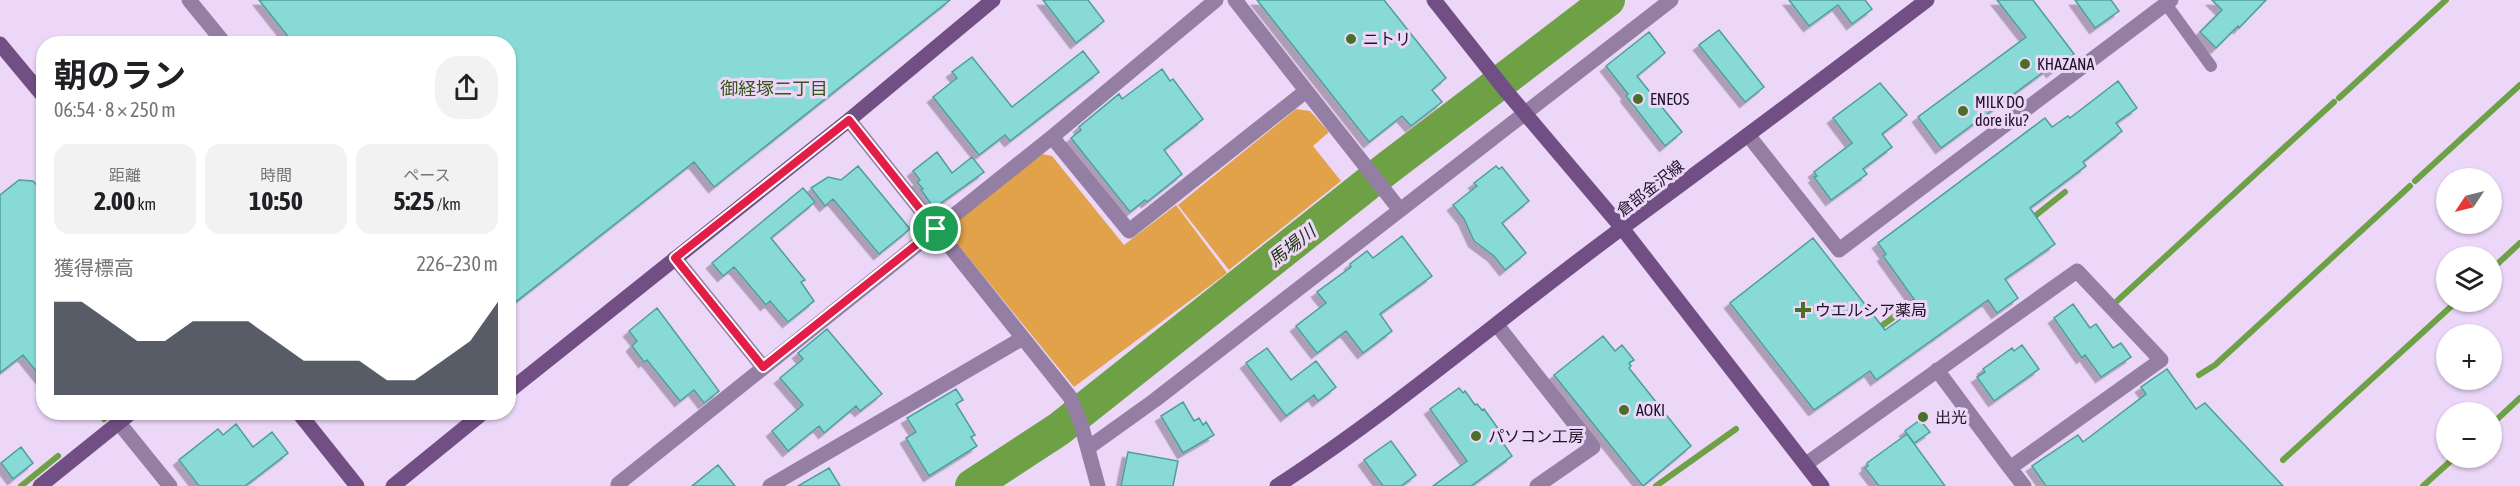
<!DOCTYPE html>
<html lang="ja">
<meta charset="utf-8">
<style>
:root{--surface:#fff;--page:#f2f2f2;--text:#202124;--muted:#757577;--accent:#111827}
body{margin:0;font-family:"Asap Condensed","Noto Sans JP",sans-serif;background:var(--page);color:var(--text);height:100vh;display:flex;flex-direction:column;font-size:22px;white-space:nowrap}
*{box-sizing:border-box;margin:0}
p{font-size:20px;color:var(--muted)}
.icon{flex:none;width:33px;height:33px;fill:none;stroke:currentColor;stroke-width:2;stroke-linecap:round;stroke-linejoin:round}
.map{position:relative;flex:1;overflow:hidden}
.sheet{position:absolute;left:36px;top:36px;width:480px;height:384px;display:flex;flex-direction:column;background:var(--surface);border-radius:24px;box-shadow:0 2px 4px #0004}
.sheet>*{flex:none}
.needle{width:39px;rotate:235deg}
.tools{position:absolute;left:2436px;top:168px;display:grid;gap:12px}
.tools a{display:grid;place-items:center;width:66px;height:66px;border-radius:50%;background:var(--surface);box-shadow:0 2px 4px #0004;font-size:30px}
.pin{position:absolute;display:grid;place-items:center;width:51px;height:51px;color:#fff;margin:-26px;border:3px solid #fff;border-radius:50%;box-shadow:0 2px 6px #0007}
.round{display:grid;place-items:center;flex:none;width:63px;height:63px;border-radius:24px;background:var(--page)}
.head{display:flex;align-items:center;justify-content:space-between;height:102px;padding:0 18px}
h1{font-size:33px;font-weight:700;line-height:45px}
.figures{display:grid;grid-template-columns:repeat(3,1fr);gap:9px;height:102px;padding:6px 18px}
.figures div{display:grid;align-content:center;border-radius:15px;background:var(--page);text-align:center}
.figures b{font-size:26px;font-weight:700}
.figures small{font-size:16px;font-weight:400}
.figures p{font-size:16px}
.chart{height:168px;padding:12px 18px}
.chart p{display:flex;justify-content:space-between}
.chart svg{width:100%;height:108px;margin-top:6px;fill:var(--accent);opacity:.7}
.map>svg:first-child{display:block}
.green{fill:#e1a24a}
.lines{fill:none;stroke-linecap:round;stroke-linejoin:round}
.stream{stroke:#6ea045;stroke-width:6}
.river{stroke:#6ea045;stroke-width:34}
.building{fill:#88dad7;stroke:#4c9f9d;stroke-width:1.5;filter:url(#shadow)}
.lane{stroke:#957ea3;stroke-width:12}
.street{stroke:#957ea3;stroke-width:15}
.secondary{stroke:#714e83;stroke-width:15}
.route-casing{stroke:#fff;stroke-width:12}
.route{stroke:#e11d48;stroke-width:8}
.poi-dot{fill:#496f29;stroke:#ecd7f8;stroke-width:2}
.labels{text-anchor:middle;stroke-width:6;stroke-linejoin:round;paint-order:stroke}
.poi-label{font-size:16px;fill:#1e1225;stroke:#ecd7f8;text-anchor:start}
.street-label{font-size:16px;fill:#1e1225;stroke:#ecd7f8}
.neighbourhood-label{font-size:18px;fill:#365717;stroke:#ecd7f8}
.water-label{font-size:18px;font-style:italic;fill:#243913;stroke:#ecd7f8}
</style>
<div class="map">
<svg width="2520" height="486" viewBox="0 0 2520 486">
<defs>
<filter id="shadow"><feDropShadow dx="-5.5" dy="5.5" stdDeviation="0" flood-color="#0004"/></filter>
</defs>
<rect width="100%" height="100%" fill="#ecd7f8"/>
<path class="green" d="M 1296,109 L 1310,111 L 1329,132 L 1313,146 L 1341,181 L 1229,270 L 1178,205 Z
M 1042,154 L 1052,156 L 1124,245 L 1176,205 L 1227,273 L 1074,387 L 946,230 Z"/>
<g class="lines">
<path class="stream" d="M 2339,98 L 2446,0
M 2415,181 L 2520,85
M 2030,220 L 2065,192
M 2493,268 L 2520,243
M 2117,301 L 2334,102
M 1876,330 L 1921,297
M 2199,375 L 2215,365 L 2410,186
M 104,419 L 112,412
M 2492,424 L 2520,398
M 2283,460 L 2456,302
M 21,486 L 58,456
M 1656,486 L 1736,429
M 2423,486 L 2454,458"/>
<path class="river" d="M 972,486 L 1059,429 L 1385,170 L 1608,0"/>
</g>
<path class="building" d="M 259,0 L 950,0 L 714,187 L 694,162 L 508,308 L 508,44 L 294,44 Z
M 1043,0 L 1088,0 L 1104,21 L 1076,43 Z
M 1257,0 L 1384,0 L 1446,78 L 1432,90 L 1442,102 L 1411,126 L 1402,116 L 1369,142 Z
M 1789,0 L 1865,0 L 1872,9 L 1852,24 L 1838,5 L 1809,26 Z
M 1997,0 L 2033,0 L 2074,54 L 2052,72 L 2049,68 L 1941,148 L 1918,117 L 2026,37 Z
M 2075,0 L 2111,0 L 2119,11 L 2095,28 Z
M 2212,0 L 2266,0 L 2239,28 L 2238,26 L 2216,48 L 2200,32 L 2222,10 Z
M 1719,30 L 1764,87 L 1745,102 L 1699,45 Z
M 1649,32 L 1665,53 L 1637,76 L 1682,132 L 1665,146 L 1626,96 L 1628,94 L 1606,66 Z
M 1083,51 L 1099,72 L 1010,141 L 1005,135 L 979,155 L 933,97 L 957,78 L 952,72 L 972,57 L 1012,107 Z
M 1162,69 L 1170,81 L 1173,79 L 1203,119 L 1164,150 L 1182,174 L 1147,202 L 1145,200 L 1130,212 L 1071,138 L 1081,130 L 1079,127 L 1119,94 L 1122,99 Z
M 2118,81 L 2137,108 L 2116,123 L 2122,131 L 2083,162 L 2086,166 L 2030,208 L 2055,244 L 2005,279 L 2018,298 L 1997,313 L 1988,300 L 1876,380 L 1870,371 L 1814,410 L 1730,303 L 1813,238 L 1885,330 L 1919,306 L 1883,256 L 1886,254 L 1878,243 L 2045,118 L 2052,127 L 2068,116 L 2070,118 Z
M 1880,83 L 1907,115 L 1882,134 L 1892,147 L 1863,169 L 1867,174 L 1831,200 L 1814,177 L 1817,176 L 1814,172 L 1852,143 L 1833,118 Z
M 937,152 L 952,173 L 972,157 L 984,172 L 934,208 L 921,190 L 923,189 L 917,182 L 920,180 L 913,171 Z
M 858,166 L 910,229 L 879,254 L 833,199 L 825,206 L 811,188 L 828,177 L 841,180 Z
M 1496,166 L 1499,169 L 1502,167 L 1529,201 L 1502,223 L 1526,253 L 1505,270 L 1494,256 L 1474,241 L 1464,219 L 1453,205 L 1477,186 L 1474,183 Z
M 19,180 L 33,181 L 44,193 L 44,381 L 23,355 L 0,373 L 0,195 Z
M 803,188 L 815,202 L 771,238 L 805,280 L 801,282 L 814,301 L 788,322 L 770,301 L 766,305 L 734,267 L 723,276 L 712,263 Z
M 1402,236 L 1432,276 L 1380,314 L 1392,331 L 1363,353 L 1346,331 L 1317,353 L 1296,326 L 1326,303 L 1317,292 L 1351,267 L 1350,264 L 1367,251 L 1373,258 Z
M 2073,304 L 2090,328 L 2096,324 L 2113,348 L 2121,343 L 2131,357 L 2101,377 L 2085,355 L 2082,358 L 2054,318 Z
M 657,308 L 719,391 L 704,403 L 694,390 L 680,401 L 647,360 L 644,362 L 632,346 L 637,341 L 629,331 Z
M 827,329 L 882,394 L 860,411 L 856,406 L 824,433 L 819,426 L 788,451 L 772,431 L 803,405 L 780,378 L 803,359 L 798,353 Z
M 1603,336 L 1615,351 L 1622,345 L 1634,360 L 1629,363 L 1631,366 L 1629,368 L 1691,446 L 1643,486 L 1554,375 Z
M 2022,345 L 2039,369 L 1994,401 L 1977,377 L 1985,372 L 1983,369 L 2012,348 L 2014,351 Z
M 1267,348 L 1291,380 L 1316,361 L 1336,387 L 1318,401 L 1314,395 L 1286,416 L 1246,363 Z
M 2167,369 L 2196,409 L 2205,403 L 2283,486 L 2046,486 L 2032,466 L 2078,435 L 2083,442 L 2146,394 L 2141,387 Z
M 1459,388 L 1463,393 L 1465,391 L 1475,405 L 1477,404 L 1482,410 L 1484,409 L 1502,434 L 1499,437 L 1512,456 L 1471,486 L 1433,486 L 1467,461 L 1430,409 Z
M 956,389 L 963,400 L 956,404 L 975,435 L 971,437 L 977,446 L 929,476 L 906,438 L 916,432 L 907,418 Z
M 1183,402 L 1194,421 L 1199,418 L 1203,425 L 1206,422 L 1214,435 L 1183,453 L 1161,416 Z
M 1920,420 L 1930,432 L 1914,443 L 1905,431 Z
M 236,424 L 253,447 L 272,432 L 288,453 L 245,486 L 199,486 L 179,460 L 218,429 L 223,435 Z
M 1907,434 L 1945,486 L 1879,486 L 1865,468 L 1868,466 L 1867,463 Z
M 1391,441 L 1416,475 L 1401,486 L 1383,486 L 1364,460 Z
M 21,447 L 33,463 L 13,479 L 1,463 Z
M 1128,452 L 1178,461 L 1173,486 L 1121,486 Z
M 718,465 L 735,486 L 692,486 Z
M 829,468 L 840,486 L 798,486 Z"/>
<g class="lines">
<path class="lane" d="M 2166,4 L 2211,66"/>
<path class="street" d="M 189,0 L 225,44
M 1235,0 L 1400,210
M 849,120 L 1070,397 L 1081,424 L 1098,486
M 1748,135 L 1839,250 L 2171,0
M 1052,137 L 1129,231 L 1306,91
M 675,258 L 763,367
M 1497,325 L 1593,447 L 1537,486
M 1937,370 L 2010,468
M 119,423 L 170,486
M 1088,448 L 1155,400 L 1671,0
M 1806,464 L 2077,271 L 2161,360 L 2010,468 L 2024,486
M 618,484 L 1052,137 L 1216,0
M 770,486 L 1023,338"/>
<path class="secondary" d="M 1434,0 L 1506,91 L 1622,228 L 1822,486
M 0,44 L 44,97
M 508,392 L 849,120 L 993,0
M 298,412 L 357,486
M 40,486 L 132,412
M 393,486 L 484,412
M 1277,486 C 1397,408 1506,313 1622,228 C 1724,153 1826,77 1927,0"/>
</g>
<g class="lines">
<defs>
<path id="route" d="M 849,120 L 936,229 L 763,367 L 675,258 Z"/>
</defs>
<use href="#route" class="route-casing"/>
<use href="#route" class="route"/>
</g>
<g class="poi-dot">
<circle cx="1351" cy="39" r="6"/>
<circle cx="2025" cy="64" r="6"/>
<circle cx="1638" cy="99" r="6"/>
<circle cx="1963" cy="111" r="6"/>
<path d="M1800 301h6v6h6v6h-6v6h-6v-6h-6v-6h6z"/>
<circle cx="1624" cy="410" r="6"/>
<circle cx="1923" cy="417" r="6"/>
<circle cx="1476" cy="436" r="6"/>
</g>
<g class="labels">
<g class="poi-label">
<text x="1363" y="45">ニトリ</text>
<text x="2037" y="70">KHAZANA</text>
<text x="1650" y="105">ENEOS</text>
<text x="1975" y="108">MILK DO<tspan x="1975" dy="18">dore iku?</tspan></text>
<text x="1815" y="316">ウエルシア薬局</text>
<text x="1636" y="416">AOKI</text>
<text x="1935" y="423">出光</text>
<text x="1488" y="442">パソコン工房</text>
</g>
<g class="street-label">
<text transform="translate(1650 188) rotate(-38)" y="6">倉部金沢線</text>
</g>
<g class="neighbourhood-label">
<text x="774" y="95">御経塚二丁目</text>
</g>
<g class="water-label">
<text transform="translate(1292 246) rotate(-38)" y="6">馬場川</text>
</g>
</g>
</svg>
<div class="tools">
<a><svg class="needle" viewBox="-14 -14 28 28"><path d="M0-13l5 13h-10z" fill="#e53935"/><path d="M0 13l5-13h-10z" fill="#757577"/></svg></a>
<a><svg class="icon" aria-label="layers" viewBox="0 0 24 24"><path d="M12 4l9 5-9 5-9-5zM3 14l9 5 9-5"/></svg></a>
<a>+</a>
<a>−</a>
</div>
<div class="pin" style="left:936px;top:229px;background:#1e9e55"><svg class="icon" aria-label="arrive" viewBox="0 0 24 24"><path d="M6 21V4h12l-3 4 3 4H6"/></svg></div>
<section class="sheet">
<div class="head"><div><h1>朝のラン</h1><p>06:54 · 8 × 250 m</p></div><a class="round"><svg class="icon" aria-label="share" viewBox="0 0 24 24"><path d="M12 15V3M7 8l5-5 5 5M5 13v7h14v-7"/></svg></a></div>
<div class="figures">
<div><p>距離</p><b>2.00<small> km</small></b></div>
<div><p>時間</p><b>10:50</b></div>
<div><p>ペース</p><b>5:25<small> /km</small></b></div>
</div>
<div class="chart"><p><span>獲得標高</span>226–230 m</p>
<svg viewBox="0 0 160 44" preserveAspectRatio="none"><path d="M0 44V6L10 6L20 14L30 22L40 22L50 14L60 14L70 14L80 22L90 30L100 30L110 30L120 38L130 38L140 30L150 22L160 6V44z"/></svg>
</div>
</section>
</div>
